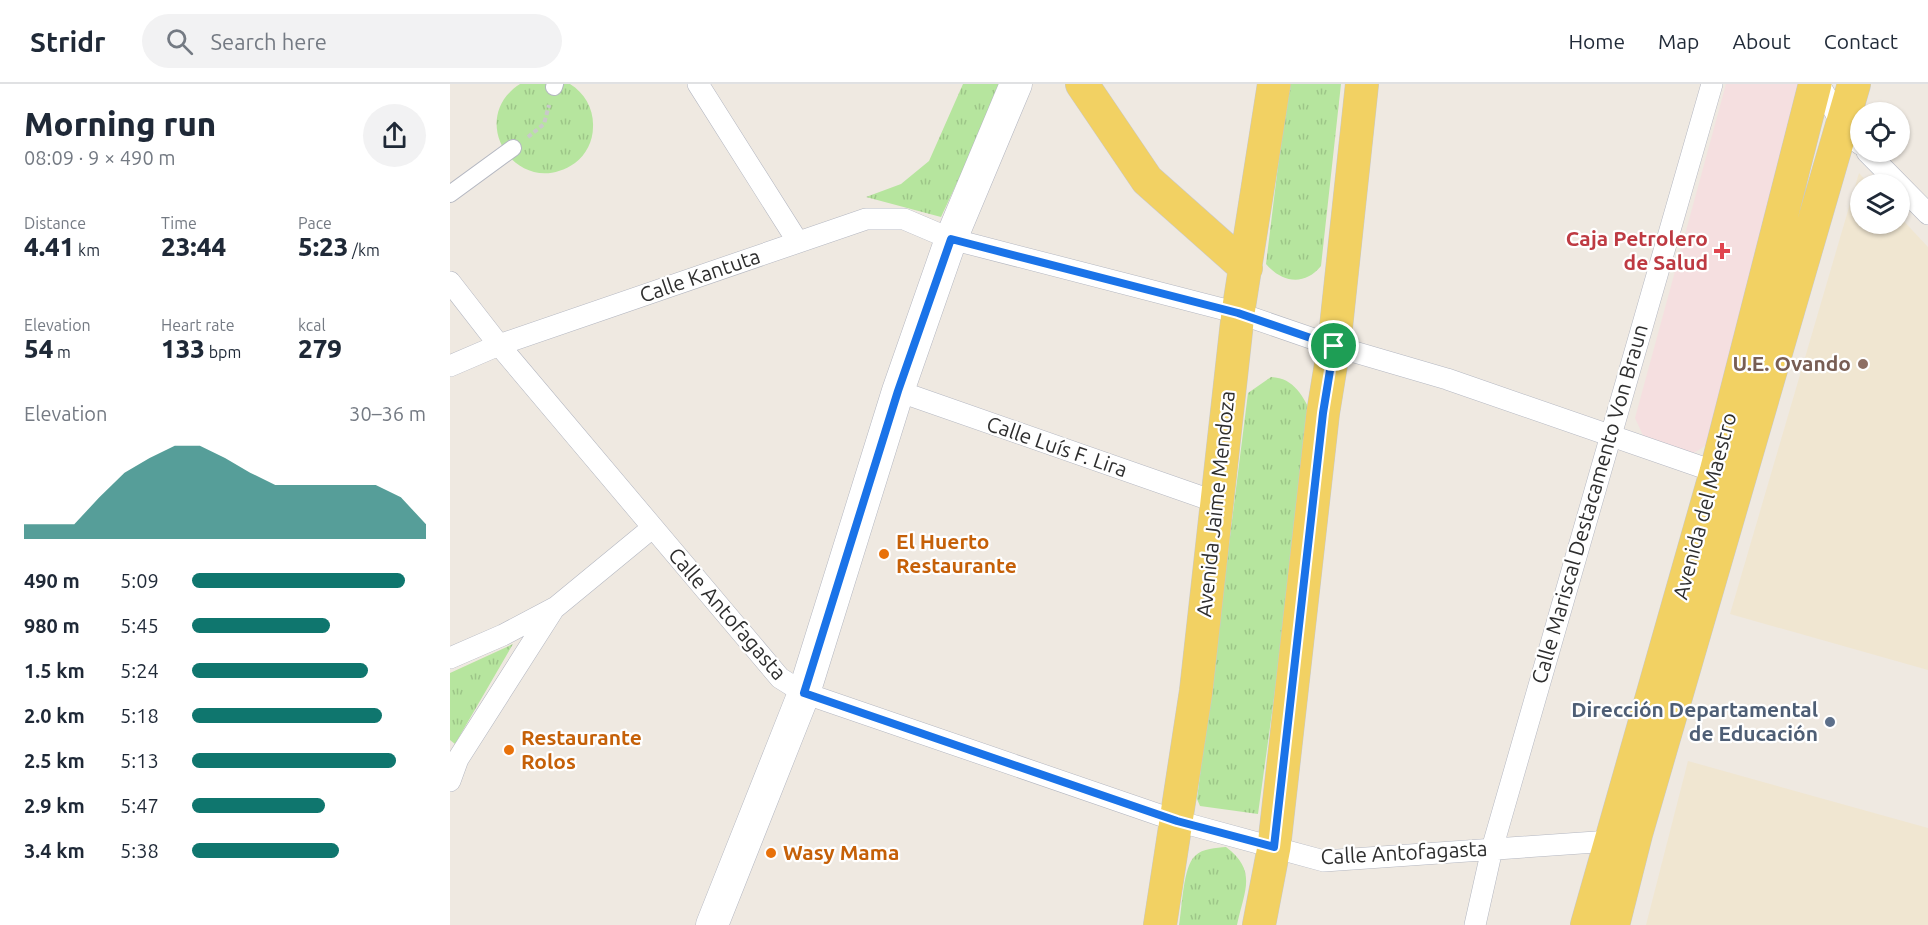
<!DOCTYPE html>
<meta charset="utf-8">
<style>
:root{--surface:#fff;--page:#f2f2f3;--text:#1f2937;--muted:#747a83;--line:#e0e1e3;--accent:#0f766e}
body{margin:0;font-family:Ubuntu,sans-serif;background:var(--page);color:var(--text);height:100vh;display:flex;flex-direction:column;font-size:22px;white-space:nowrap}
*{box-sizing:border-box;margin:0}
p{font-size:20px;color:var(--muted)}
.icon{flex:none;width:33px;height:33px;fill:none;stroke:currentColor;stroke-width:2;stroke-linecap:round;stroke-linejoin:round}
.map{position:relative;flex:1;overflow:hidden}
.details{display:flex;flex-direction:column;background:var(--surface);width:450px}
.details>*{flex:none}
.buttons{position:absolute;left:1400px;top:18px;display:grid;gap:12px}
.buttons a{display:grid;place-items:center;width:60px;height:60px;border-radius:50%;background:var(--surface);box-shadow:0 2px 4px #0004;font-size:30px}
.pin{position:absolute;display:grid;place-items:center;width:51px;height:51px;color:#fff;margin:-26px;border:3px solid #fff;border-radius:50%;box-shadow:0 2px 6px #0007}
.round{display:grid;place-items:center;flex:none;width:63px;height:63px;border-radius:32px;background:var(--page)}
.headline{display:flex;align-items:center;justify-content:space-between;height:102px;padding:0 24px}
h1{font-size:33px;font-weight:800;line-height:45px}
.metrics{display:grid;grid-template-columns:repeat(3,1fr);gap:9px;height:102px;padding:6px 24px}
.metrics div{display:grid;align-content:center}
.metrics b{font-size:26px;font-weight:800}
.metrics small{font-size:16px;font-weight:400}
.metrics p{font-size:16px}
.chart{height:168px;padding:12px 24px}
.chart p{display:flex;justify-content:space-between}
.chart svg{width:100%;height:108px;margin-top:6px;fill:var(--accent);opacity:.7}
ul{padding:0 24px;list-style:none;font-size:20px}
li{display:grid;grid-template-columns:96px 72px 1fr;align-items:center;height:45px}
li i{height:15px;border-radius:8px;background:var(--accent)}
header{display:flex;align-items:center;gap:36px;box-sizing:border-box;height:84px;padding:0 30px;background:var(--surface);border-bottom:2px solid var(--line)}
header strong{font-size:28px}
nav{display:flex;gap:33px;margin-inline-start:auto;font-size:21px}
.search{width:420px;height:54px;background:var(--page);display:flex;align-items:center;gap:15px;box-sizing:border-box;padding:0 21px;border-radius:33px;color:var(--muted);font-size:22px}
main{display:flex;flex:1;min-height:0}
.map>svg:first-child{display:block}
.education{fill:#f0e6d1}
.medical{fill:#f5dfe0}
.park{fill:url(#park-tufts)}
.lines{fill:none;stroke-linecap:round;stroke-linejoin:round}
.pedestrian-casing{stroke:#b4b7c1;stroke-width:18}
.minor-casing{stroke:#b4b7c1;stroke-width:22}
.secondary-casing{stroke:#b4b7c1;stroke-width:33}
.primary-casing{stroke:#c9c9c9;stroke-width:34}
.path{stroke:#c9c9c9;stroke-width:4;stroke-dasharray:4.5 3;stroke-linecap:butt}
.pedestrian{stroke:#fff;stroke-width:16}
.minor{stroke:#fff;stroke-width:21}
.secondary{stroke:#fff;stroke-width:32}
.primary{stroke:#f2d163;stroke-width:33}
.route-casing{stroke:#fff;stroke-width:12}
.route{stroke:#1a73e8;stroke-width:8}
.health-dot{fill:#e0444e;stroke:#fff;stroke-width:2}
.education-dot{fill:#8d6e63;stroke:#fff;stroke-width:2}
.food-dot{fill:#e8710a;stroke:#fff;stroke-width:2}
.service-dot{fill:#5c6f8a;stroke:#fff;stroke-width:2}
.labels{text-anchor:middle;stroke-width:4.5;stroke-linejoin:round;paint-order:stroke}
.health-label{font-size:21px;font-weight:bold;fill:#be3a42;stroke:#fff;text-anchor:end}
.street-label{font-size:21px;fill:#2e2e2e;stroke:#fff}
.education-label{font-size:21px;font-weight:bold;fill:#785e54;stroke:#fff;text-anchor:end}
.food-label{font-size:21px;font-weight:bold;fill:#c56008;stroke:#fff;text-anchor:start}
.service-label{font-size:21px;font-weight:bold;fill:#4e5e75;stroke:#fff;text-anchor:end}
</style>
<header>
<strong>Stridr</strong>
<div class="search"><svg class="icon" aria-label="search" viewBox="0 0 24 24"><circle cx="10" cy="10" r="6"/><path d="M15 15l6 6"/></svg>Search here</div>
<nav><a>Home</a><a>Map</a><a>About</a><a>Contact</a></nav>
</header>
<main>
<section class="details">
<div class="headline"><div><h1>Morning run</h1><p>08:09 · 9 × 490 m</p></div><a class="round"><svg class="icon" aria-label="share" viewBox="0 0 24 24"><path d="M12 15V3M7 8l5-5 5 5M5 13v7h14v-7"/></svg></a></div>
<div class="metrics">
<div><p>Distance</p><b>4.41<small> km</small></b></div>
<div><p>Time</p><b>23:44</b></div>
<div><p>Pace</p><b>5:23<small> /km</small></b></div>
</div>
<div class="metrics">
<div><p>Elevation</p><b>54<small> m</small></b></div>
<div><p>Heart rate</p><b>133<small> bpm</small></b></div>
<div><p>kcal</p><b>279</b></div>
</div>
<div class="chart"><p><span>Elevation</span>30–36 m</p>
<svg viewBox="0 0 160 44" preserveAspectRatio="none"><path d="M0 44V38L10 38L20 38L30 27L40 17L50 11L60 6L70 6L80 11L90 17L100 22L110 22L120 22L130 22L140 22L150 27L160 38V44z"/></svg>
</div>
<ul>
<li><b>490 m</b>5:09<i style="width:91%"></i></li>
<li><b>980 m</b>5:45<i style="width:59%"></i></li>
<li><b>1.5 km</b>5:24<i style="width:75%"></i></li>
<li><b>2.0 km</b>5:18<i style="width:81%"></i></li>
<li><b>2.5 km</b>5:13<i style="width:87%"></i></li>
<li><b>2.9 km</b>5:47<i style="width:57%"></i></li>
<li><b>3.4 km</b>5:38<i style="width:63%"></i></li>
</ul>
</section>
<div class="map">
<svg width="1478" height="841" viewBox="0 0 1478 841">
<defs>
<pattern id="park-tufts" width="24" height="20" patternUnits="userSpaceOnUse" patternTransform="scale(1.5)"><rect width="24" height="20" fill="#b6e59e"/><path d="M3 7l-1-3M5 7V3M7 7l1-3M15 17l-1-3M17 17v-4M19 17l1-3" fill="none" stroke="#9dc588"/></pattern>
</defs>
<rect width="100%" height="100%" fill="#efe9e1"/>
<path class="education" d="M 1409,89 L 1419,100 L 1410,100 L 1410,140 L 1449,140 L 1449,132 L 1478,163 L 1478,586 L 1280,530 Z
M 1238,677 L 1478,744 L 1478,841 L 1196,841 Z"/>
<path class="medical" d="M 1276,0 L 1356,0 L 1264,357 L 1240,371 L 1196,358 L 1185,334 Z"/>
<path class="park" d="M 70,0 L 120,0 C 135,9 144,26 143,43 C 143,57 136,71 125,79 C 69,118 14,36 70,0 Z
M 513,0 L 553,0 L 491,133 L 416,113 L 451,100 L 479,77 Z
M 838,0 L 891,0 L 871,182 C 855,202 832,199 816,180 Z
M 821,293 C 845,294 853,313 863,332 L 808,730 L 750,722 L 747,715 L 798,309 Z
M 63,560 L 5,660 L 0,656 L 0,589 Z
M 776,763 C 808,787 794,807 787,841 L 729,841 C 732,825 733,782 745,772 C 753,764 766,764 776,763 Z"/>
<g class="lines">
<defs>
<path id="pedestrian" d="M 104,3 L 105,0
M 0,110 L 63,64"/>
<path id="minor" d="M 248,0 L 348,158
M 1369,0 L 1393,42 L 1410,60
M 1417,68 L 1478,130
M 0,198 L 49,261 L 330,594 L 354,609 L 727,737 L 874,777 L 1160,757 L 1171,754
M 0,282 L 49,261 L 416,135 L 454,135 L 501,155 L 788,229 L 884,262 L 997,295 L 1266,388
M 448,307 L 766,418
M 0,574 L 53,551 L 106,523 L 202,444
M 0,697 L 8,675 L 103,526
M 1025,841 L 1042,765 L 1262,0"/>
<path id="secondary" d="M 262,841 L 354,609 L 448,307 L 501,155 L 566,0"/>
<path id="primary" d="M 632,0 L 697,96 L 796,184
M 710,841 L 746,607 L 788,229 L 824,0
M 809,841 L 824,763 L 873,329 L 884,262 L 912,0
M 1137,841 L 1266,388 L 1365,0
M 1163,841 L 1186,750 L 1404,0"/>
</defs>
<use href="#pedestrian" class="pedestrian-casing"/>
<use href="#minor" class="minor-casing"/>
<use href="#secondary" class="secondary-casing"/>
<use href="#primary" class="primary-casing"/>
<path class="path" d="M 78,53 L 94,40 L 99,21"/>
<use href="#pedestrian" class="pedestrian"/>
<use href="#minor" class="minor"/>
<use href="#secondary" class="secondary"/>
<use href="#primary" class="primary"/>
</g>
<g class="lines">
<defs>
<path id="route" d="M 501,155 L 788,229 L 884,262 L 873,329 L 824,763 L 727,737 L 354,609 L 448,307 Z"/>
</defs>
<use href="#route" class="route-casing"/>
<use href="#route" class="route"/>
</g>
<path class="health-dot" d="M1269 158h6v6h6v6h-6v6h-6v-6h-6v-6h6z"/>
<circle class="education-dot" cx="1413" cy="280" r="6"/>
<g class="food-dot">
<circle cx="434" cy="470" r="6"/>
<circle cx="59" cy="666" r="6"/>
<circle cx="321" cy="769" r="6"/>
</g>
<circle class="service-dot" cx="1380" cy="638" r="6"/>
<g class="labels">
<g class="health-label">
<text x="1258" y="162">Caja Petrolero<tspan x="1258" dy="24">de Salud</tspan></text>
</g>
<g class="street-label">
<text transform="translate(250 192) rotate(-19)" y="7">Calle Kantuta</text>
<text transform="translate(607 363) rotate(19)" y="7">Calle Luís F. Lira</text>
<text transform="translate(766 420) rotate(-84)" y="7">Avenida Jaime Mendoza</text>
<text transform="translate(1140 420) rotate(-74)" y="7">Calle Mariscal Destacamento Von Braun</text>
<text transform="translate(1255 422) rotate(-75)" y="7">Avenida del Maestro</text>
<text transform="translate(277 530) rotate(49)" y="7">Calle Antofagasta</text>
<text transform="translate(954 769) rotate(-3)" y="7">Calle Antofagasta</text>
</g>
<g class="education-label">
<text x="1401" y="287">U.E. Ovando</text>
</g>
<g class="food-label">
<text x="446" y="465">El Huerto<tspan x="446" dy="24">Restaurante</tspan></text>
<text x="71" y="661">Restaurante<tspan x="71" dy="24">Rolos</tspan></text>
<text x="333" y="776">Wasy Mama</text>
</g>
<g class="service-label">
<text x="1368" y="633">Dirección Departamental<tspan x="1368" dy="24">de Educación</tspan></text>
</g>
</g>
</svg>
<div class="buttons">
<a><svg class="icon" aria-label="locate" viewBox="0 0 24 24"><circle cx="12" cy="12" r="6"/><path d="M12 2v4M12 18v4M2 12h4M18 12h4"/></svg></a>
<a><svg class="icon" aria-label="layers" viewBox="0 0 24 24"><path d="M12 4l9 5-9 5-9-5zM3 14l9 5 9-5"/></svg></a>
</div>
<div class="pin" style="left:884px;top:262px;background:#1e9e55"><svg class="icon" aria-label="arrive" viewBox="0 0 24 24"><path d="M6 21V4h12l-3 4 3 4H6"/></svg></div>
</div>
</main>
